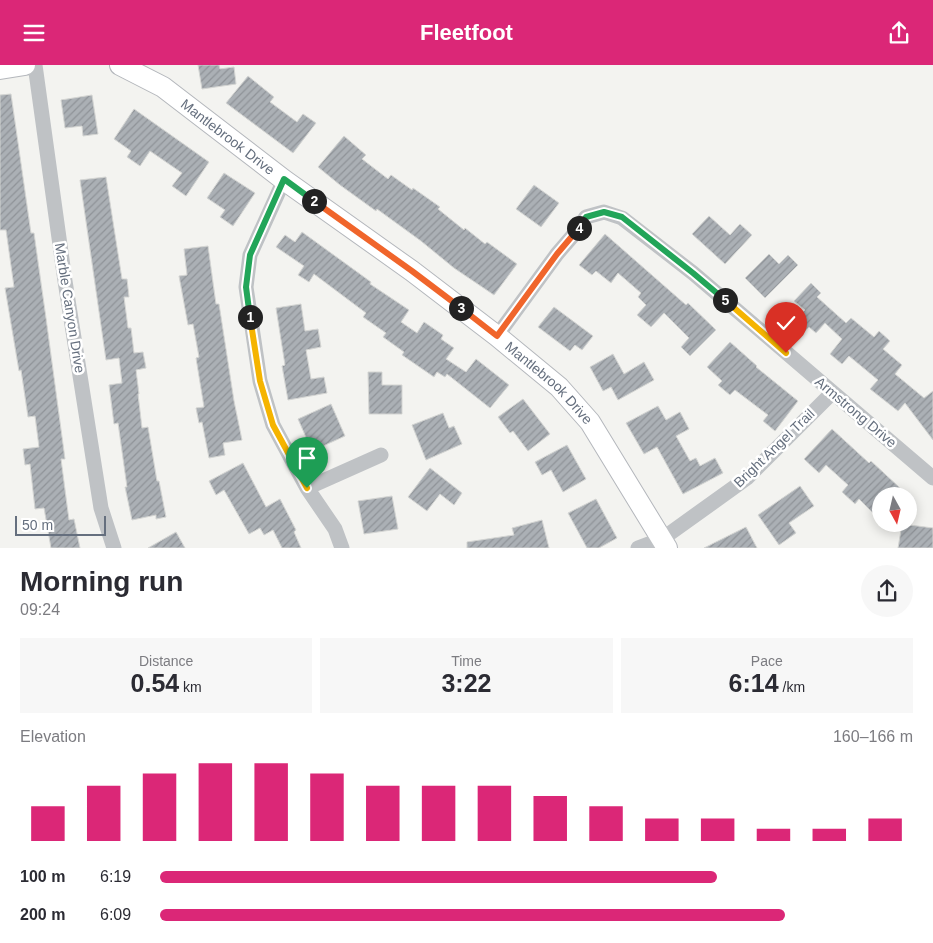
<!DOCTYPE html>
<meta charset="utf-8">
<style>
:root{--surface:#fff;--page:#f7f7f7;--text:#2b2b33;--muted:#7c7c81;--accent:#db2777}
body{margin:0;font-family:Arial,sans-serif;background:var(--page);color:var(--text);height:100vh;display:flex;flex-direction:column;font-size:19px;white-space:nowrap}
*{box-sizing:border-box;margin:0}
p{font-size:16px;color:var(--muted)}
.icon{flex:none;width:28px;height:28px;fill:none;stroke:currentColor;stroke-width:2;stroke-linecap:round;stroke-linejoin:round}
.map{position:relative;height:483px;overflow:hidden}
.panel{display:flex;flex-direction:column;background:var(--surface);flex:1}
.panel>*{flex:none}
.needle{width:32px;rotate:172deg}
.fabs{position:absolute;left:872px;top:422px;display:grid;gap:10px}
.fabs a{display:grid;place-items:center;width:45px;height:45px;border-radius:50%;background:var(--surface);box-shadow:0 2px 12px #0003;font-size:25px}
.scale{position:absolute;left:15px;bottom:12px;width:91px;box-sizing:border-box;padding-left:5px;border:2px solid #656f7e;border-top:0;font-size:14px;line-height:18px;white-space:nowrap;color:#656f7e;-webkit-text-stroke:4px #fff;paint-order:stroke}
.pin{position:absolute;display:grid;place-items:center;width:42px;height:42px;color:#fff;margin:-51px -21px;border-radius:50% 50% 50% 0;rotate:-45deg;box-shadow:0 0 5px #0007}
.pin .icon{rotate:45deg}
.km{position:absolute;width:25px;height:25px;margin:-12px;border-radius:50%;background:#222;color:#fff;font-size:14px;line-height:25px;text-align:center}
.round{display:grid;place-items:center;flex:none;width:52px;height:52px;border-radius:26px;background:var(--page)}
.head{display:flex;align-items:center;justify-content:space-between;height:85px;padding:0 20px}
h1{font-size:28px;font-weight:800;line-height:38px}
.stats{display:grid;grid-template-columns:repeat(3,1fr);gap:8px;height:85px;padding:5px 20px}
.stats div{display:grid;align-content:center;border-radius:0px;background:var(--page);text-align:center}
.stats b{font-size:25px;font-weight:800}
.stats small{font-size:14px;font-weight:400}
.stats p{font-size:14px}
.chart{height:140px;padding:10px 20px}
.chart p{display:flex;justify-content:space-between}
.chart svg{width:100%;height:90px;margin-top:5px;stroke:var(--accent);stroke-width:6}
ul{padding:0 20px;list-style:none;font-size:16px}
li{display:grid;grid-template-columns:80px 60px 1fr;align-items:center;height:38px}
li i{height:12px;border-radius:6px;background:var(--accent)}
header{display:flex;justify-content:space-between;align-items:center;height:65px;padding:0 20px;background:var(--accent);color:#fff;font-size:22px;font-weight:800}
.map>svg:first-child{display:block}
.building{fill:url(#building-hatch);stroke:#d4d5d3}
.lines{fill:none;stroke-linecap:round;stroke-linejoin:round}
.secondary-casing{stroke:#b4b7bc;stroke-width:22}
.street{stroke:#bfc2c5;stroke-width:15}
.secondary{stroke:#fff;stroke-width:20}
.split-1-casing{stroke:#fff;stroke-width:10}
.split-2-casing{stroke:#fff;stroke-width:10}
.split-3-casing{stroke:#fff;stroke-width:10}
.split-4-casing{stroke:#fff;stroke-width:10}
.split-5-casing{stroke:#fff;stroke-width:10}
.split-6-casing{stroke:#fff;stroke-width:10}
.split-1{stroke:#f5b400;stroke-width:6}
.split-2{stroke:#22a559;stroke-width:6}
.split-3{stroke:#f0652b;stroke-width:6}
.split-4{stroke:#f0652b;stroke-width:6}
.split-5{stroke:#22a559;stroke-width:6}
.split-6{stroke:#f5b400;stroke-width:6}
.labels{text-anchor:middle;stroke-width:5;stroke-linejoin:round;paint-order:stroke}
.street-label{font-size:14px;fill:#656f7e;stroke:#fff}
</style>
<header><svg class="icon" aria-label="menu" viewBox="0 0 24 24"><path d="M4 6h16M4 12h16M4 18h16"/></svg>Fleetfoot<svg class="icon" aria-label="share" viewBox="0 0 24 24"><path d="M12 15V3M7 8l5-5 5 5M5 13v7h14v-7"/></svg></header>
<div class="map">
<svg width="933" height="483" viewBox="0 0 933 483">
<defs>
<pattern id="building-hatch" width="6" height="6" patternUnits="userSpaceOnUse" patternTransform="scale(1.25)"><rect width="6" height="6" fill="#abb0b5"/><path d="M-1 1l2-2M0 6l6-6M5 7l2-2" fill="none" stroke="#8f9398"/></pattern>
</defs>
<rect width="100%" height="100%" fill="#f3f3f0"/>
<path class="building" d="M 198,0 L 219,0 L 220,4 L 234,2 L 236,19 L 202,24 Z
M 248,11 L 274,32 L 270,37 L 297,57 L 303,49 L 316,58 L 293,88 L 226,38 Z
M 11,29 L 31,168 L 34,168 L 46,253 L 65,394 L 61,394 L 69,455 L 74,454 L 80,483 L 51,483 L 44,443 L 35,444 L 30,399 L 25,400 L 23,384 L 39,382 L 35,351 L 28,352 L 21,305 L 19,306 L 5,223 L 14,222 L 6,165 L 0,165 L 0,30 Z
M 92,30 L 98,69 L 83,71 L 82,61 L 65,63 L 61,35 Z
M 134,44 L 209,97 L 186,131 L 172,121 L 182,108 L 150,86 L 140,101 L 127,92 L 131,86 L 114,74 Z
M 344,71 L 366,90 L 362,94 L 388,114 L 391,110 L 412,125 L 413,123 L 440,142 L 438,144 L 464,165 L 465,163 L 485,179 L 487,177 L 517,199 L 494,230 L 454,203 L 421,176 L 377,144 L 376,146 L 340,120 L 318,102 Z
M 224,108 L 255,128 L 233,161 L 220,152 L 225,145 L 207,133 Z
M 106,112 L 122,214 L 127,214 L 129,232 L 124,232 L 128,263 L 131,263 L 134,288 L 143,287 L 146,303 L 136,305 L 139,329 L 138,329 L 142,363 L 148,362 L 157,416 L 159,416 L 166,452 L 156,454 L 156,450 L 132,455 L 125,422 L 127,422 L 118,358 L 114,359 L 109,320 L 122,318 L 119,293 L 106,295 L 80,115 Z
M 534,120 L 559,138 L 541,162 L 516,144 Z
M 709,151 L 730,170 L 740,159 L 752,170 L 725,199 L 692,169 Z
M 302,167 L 371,217 L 370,219 L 409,245 L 401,257 L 417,268 L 424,257 L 443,270 L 441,274 L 454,283 L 446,294 L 466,307 L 476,294 L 509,320 L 490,343 L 447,309 L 445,312 L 437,307 L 434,312 L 402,290 L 404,287 L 383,272 L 386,268 L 363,252 L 366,248 L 314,209 L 309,217 L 298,210 L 304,201 L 276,182 L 285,170 L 295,177 Z
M 605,169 L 686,240 L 688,238 L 716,265 L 690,291 L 681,282 L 689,273 L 664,248 L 651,262 L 637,250 L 646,240 L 638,232 L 641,228 L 618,208 L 611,218 L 596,206 L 592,210 L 579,200 Z
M 208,181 L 216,239 L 219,239 L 234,336 L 242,375 L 223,378 L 225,390 L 209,393 L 202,357 L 199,358 L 196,343 L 204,342 L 196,293 L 199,292 L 193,259 L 188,260 L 179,211 L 187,210 L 184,184 Z
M 769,189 L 779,199 L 788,190 L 798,200 L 765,233 L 745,213 Z
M 811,218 L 821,228 L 817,232 L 846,258 L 851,253 L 874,272 L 879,266 L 890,276 L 883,284 L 902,300 L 895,309 L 924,333 L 933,326 L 933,375 L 905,338 L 898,346 L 870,324 L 878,315 L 849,291 L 842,299 L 830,289 L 842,274 L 825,258 L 816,268 L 809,262 L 804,267 L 793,257 L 805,245 L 794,236 Z
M 301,239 L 305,266 L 318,264 L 321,282 L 306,285 L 311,314 L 324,312 L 327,328 L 288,335 L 282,301 L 285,300 L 276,243 Z
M 554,242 L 593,271 L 582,285 L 575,280 L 570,286 L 538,262 Z
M 730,277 L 757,301 L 756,302 L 798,336 L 775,366 L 763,356 L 768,350 L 735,325 L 730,330 L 718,320 L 722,316 L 707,302 Z
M 613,289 L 624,309 L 644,297 L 654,315 L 618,335 L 611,322 L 603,326 L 590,302 Z
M 368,307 L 382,307 L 382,320 L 402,320 L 402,349 L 369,349 Z
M 523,334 L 550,369 L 528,386 L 513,366 L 510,368 L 498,352 Z
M 331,339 L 345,371 L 312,386 L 298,354 Z
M 658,341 L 666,355 L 680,347 L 689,364 L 676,371 L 690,396 L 696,393 L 700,401 L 715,393 L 723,408 L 683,429 L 657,382 L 644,389 L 626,358 Z
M 443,348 L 449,363 L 454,361 L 462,379 L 426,395 L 412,360 Z
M 832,364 L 869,398 L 871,396 L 900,423 L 892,431 L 881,431 L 881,443 L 875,450 L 859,434 L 855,439 L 842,427 L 848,420 L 826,400 L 819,408 L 804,394 Z
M 567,380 L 586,414 L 563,427 L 551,405 L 542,410 L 535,397 Z
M 243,398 L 266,442 L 280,434 L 296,465 L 294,467 L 301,483 L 282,483 L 273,465 L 264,470 L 260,463 L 249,469 L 224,425 L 216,430 L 209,416 Z
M 430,403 L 462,428 L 454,440 L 440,429 L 427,446 L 408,432 Z
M 800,421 L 814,441 L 789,458 L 796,468 L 779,480 L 758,450 Z
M 392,431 L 398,464 L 364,469 L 358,436 Z
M 596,434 L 617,473 L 599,483 L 587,483 L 568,448 Z
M 542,455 L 549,483 L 467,483 L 467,477 L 514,470 L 512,463 Z
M 902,459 L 933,463 L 933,483 L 898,483 Z
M 746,462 L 757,483 L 704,483 Z
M 176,467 L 185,483 L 148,483 Z"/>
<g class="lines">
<defs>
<g id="secondary">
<path id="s1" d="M 120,0 L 163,22 L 284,115 L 412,206 L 497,271 L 559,322 L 590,357 L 667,483"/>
<path d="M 0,4 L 25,0"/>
</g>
</defs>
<use href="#secondary" class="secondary-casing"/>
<path class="street" d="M 35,0 L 65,216 L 101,443 L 114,483
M 284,115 L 250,190 L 246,222 L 260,316 L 273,360 L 307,423 L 335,464 L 342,483
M 497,271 L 557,189 L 576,167 L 586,152 L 604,147 L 622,153 L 693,208 L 933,413
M 307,423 L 381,390
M 638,483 L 662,474 L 747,413 L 832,328"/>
<use href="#secondary" class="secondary"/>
</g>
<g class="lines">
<defs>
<path id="split-1" d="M 250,252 L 260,316 L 273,360 L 307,423"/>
<path id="split-2" d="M 250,252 L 246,222 L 250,190 L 284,114 L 314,136"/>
<path id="split-3" d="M 314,136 L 412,206 L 461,243"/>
<path id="split-4" d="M 461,243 L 497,271 L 557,189 L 579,163"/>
<path id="split-5" d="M 579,163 L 586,152 L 604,147 L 622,152 L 693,208 L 725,235"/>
<path id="split-6" d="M 725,235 L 786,288"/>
</defs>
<use href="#split-1" class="split-1-casing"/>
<use href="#split-2" class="split-2-casing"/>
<use href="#split-3" class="split-3-casing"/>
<use href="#split-4" class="split-4-casing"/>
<use href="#split-5" class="split-5-casing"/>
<use href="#split-6" class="split-6-casing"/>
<use href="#split-1" class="split-1"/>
<use href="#split-2" class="split-2"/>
<use href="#split-3" class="split-3"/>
<use href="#split-4" class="split-4"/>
<use href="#split-5" class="split-5"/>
<use href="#split-6" class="split-6"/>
</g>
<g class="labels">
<g class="street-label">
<text dy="5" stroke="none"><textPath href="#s1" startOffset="130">Mantlebrook Drive</textPath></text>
<text transform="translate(70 243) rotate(81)" y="5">Marble Canyon Drive</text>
<text dy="5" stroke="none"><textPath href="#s1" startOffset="535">Mantlebrook Drive</textPath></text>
<text transform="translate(856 347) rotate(40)" y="5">Armstrong Drive</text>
<text transform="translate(774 383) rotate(-44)" y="5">Bright Angel Trail</text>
</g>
</g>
</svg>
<div class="fabs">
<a><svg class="needle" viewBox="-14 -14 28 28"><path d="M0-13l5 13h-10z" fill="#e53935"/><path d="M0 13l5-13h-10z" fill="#7c7c81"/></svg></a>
</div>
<div class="scale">50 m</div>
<div class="pin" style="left:307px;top:423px;background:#1e9e55"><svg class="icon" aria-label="arrive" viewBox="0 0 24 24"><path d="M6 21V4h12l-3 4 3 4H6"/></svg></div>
<div class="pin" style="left:786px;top:288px;background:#d93025"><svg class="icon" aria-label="check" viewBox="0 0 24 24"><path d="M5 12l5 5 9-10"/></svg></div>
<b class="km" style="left:250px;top:252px">1</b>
<b class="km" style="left:314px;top:136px">2</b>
<b class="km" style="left:461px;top:243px">3</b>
<b class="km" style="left:579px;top:163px">4</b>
<b class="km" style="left:725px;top:235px">5</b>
</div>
<section class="panel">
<div class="head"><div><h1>Morning run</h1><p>09:24</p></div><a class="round"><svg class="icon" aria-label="share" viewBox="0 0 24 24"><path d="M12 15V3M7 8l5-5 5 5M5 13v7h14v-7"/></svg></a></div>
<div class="stats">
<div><p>Distance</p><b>0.54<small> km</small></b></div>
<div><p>Time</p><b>3:22</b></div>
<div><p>Pace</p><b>6:14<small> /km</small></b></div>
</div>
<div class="chart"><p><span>Elevation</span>160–166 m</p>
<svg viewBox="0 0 160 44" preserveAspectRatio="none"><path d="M5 44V27M15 44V17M25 44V11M35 44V6M45 44V6M55 44V11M65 44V17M75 44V17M85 44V17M95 44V22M105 44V27M115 44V33M125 44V33M135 44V38M145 44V38M155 44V33"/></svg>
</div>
<ul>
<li><b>100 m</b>6:19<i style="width:74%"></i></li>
<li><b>200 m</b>6:09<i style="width:83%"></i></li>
</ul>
</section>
